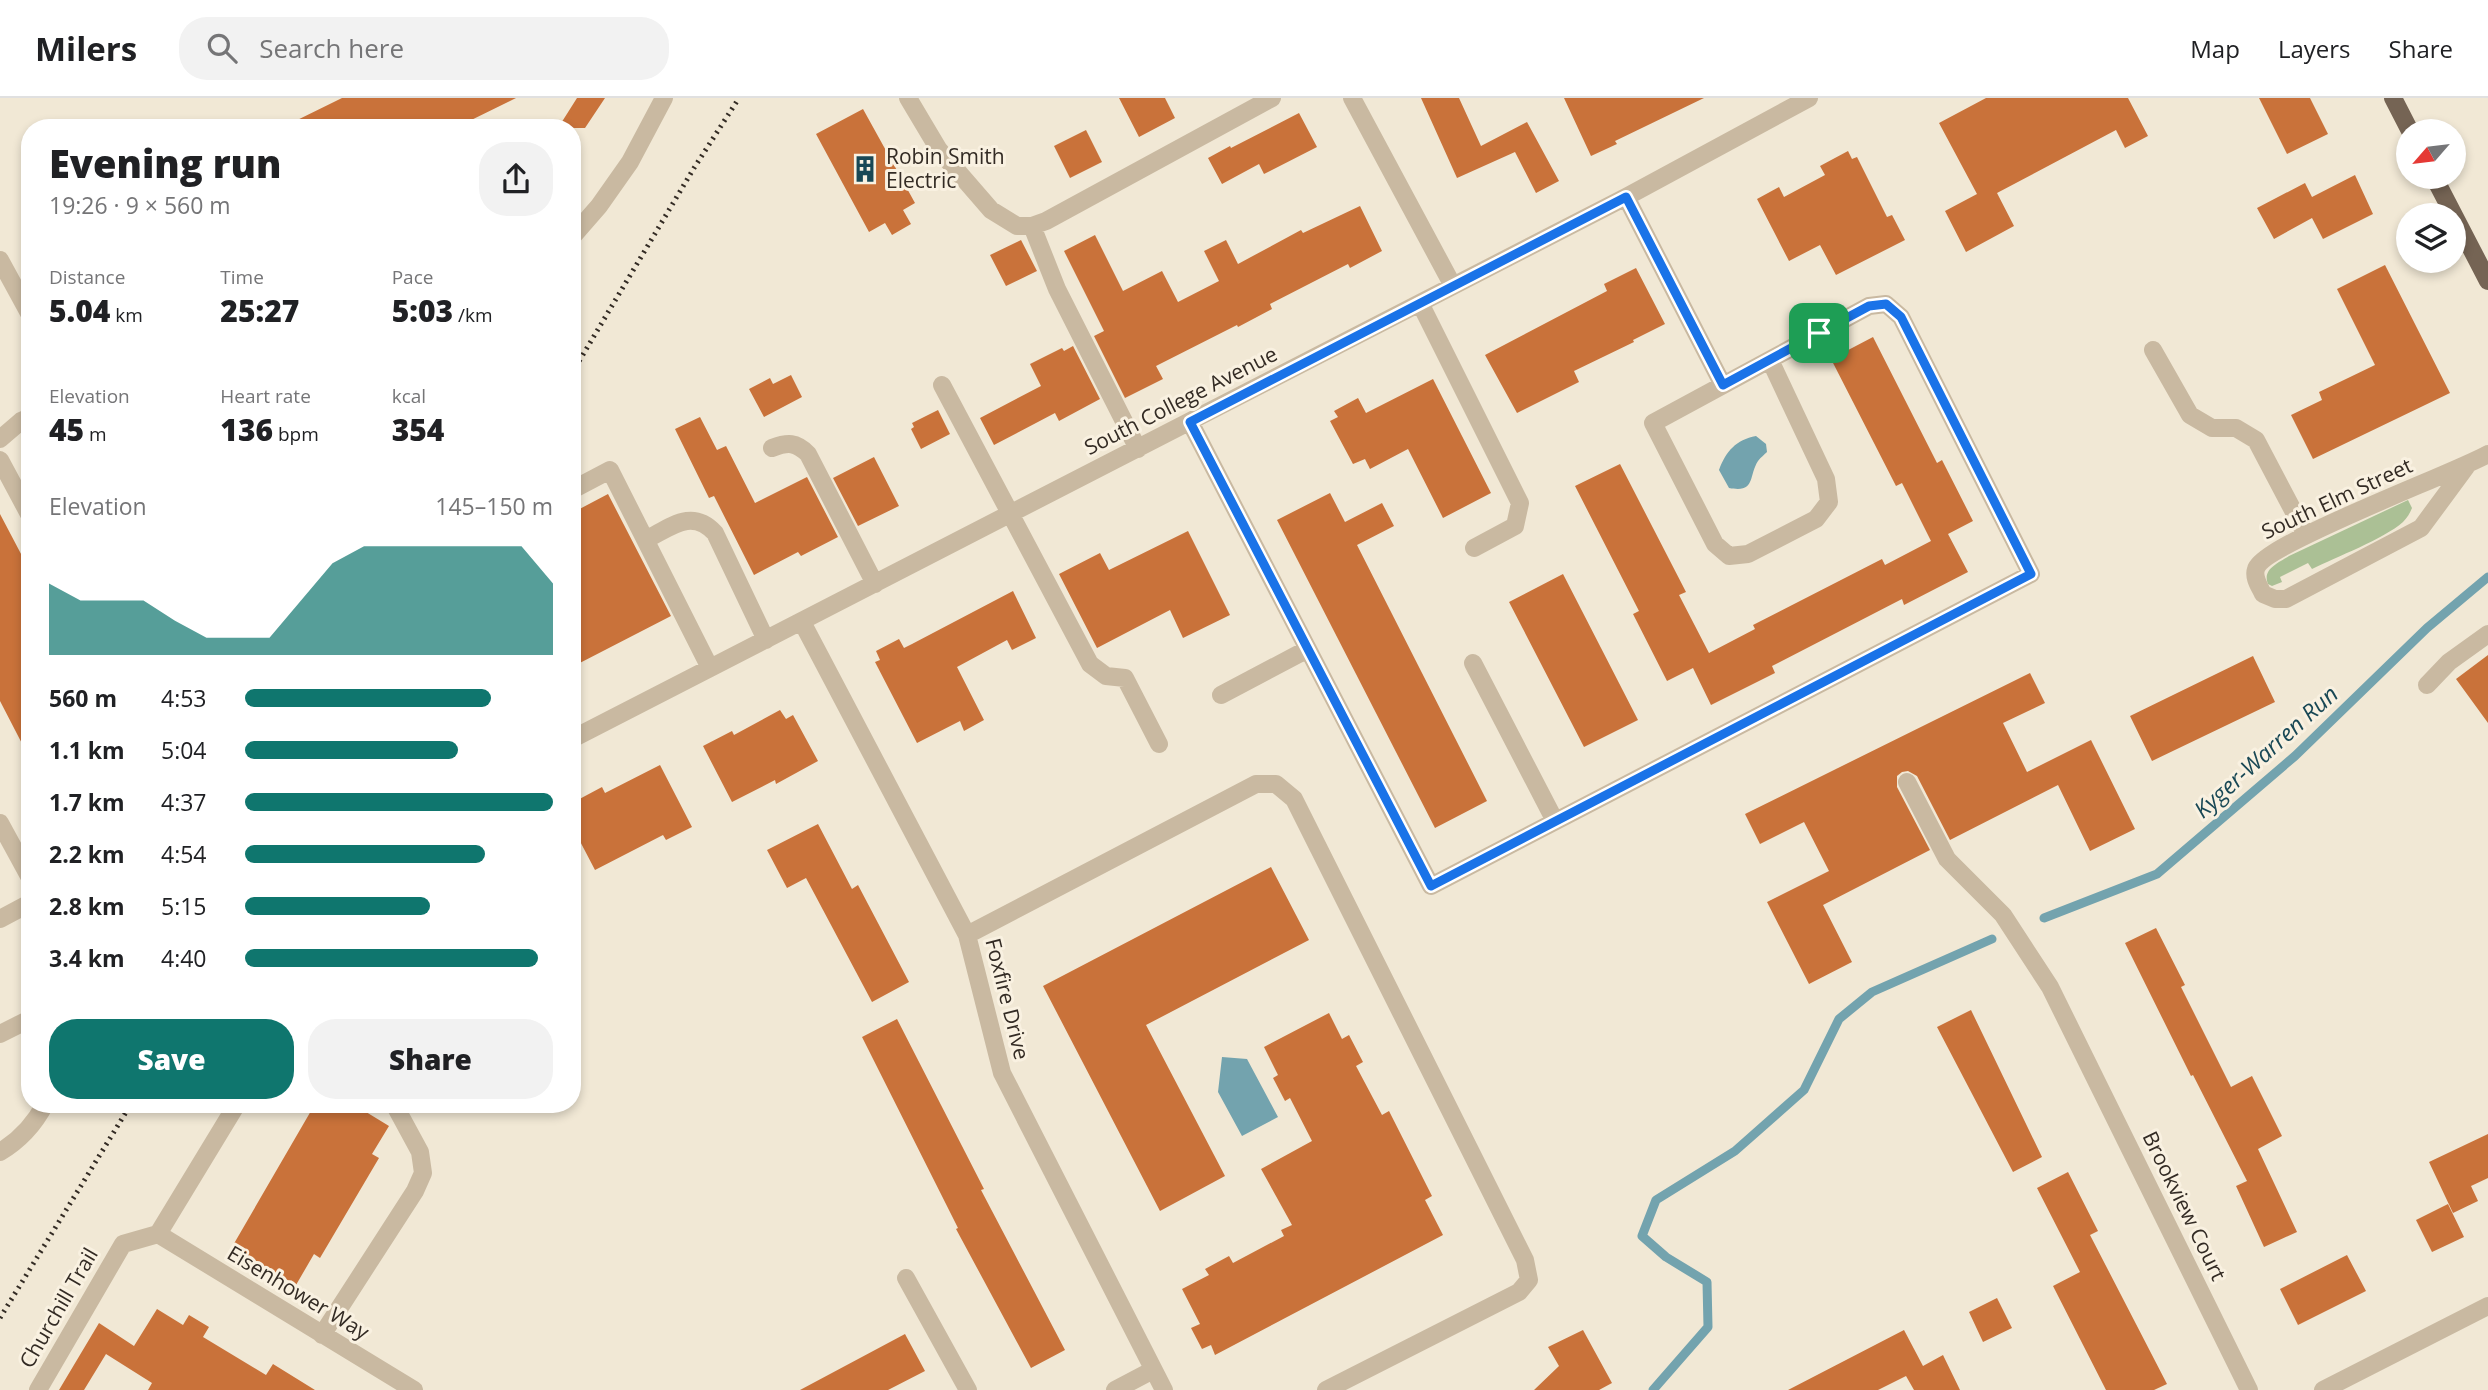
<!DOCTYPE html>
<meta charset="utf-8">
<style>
:root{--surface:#fff;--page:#f2f2f2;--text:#202124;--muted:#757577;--line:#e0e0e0;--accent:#0f766e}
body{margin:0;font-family:"Open Sans",sans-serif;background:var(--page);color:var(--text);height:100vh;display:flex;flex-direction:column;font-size:26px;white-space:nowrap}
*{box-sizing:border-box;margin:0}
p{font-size:23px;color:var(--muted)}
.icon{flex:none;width:38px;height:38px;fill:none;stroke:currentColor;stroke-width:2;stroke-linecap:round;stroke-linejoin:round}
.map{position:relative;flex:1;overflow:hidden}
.sheet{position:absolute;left:21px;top:21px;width:560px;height:994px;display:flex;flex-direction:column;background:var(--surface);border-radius:28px;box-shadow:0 4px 10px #0003}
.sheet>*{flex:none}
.needle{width:46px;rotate:242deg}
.fabs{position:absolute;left:2396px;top:21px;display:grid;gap:14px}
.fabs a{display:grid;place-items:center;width:70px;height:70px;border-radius:50%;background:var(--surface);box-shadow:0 4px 10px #0003;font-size:35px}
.pin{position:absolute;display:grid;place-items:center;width:60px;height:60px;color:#fff;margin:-30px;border-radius:14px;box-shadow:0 4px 10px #0006}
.round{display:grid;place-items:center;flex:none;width:74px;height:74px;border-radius:28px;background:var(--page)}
.summary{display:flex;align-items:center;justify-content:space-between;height:119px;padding:0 28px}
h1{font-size:38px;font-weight:800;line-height:52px}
.metrics{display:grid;grid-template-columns:repeat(3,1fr);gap:10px;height:119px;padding:7px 28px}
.metrics div{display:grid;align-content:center}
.metrics b{font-size:30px;font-weight:800}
.metrics small{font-size:19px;font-weight:400}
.metrics p{font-size:19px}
.chart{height:196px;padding:14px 28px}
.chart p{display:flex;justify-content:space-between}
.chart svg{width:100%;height:126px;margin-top:7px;fill:var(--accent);opacity:.7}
.primary-button{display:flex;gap:14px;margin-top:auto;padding:14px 28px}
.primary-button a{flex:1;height:80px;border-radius:28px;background:var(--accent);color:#fff;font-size:28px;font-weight:800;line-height:80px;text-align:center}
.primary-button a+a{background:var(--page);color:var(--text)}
ul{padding:0 28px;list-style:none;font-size:23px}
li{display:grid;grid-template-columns:112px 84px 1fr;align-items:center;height:52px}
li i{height:18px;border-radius:9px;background:var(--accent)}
header{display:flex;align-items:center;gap:42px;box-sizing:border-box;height:98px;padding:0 35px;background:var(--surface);border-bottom:2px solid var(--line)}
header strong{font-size:33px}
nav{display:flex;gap:38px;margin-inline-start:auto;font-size:24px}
.search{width:490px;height:63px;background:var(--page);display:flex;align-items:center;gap:18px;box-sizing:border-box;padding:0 24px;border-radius:28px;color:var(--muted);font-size:26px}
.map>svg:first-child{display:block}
.green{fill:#abc095}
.water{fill:#73a3ae}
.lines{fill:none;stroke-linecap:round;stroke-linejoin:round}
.stream{stroke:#73a3ae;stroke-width:9}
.building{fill:#c9723a}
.minor{stroke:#c9b9a1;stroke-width:18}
.major{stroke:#756454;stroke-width:18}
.rail{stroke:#332b24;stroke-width:5;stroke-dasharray:2 5;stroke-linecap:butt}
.route-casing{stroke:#fff;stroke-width:14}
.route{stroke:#1a73e8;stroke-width:9}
.labels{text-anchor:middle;stroke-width:6;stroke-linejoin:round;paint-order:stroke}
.poi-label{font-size:21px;fill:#332b24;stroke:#f9f1e1;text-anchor:start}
.street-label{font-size:21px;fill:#332b24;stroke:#f9f1e1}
.water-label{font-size:23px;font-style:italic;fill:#194855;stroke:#f9f1e1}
</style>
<header>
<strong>Milers</strong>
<div class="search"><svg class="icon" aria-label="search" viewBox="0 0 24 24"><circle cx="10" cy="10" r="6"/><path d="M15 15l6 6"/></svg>Search here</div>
<nav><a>Map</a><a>Layers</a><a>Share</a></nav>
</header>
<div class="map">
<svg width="2488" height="1292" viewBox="0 0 2488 1292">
<rect width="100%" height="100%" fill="#f1e8d5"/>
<path class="green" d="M 2408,402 L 2412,410 C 2410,415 2407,420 2403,424 C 2384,441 2336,459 2312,471 L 2308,465 L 2280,479 L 2282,484 L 2272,488 L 2268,486 C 2262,471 2278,465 2289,458 Z"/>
<path class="water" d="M 1756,338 L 1766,346 L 1767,354 C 1764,357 1761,359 1758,363 C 1748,379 1756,395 1729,390 L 1719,372 C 1726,353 1736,342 1756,338 Z
M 1222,959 L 1247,961 L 1278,1019 L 1242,1038 L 1218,994 Z"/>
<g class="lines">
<path class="stream" d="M 2044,820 L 2157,776 L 2295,658 L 2427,530 L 2488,479
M 1653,1292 L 1708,1229 L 1707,1184 L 1666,1159 L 1642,1138 L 1656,1102 L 1735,1053 L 1804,992 L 1839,921 L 1872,894 L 1992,841"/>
</g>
<path class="building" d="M 342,0 L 516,0 L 455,30 L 281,30 Z
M 577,0 L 605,0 L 585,30 L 558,30 Z
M 1119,0 L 1165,0 L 1175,20 L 1139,39 Z
M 1421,0 L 1459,0 L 1481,48 L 1527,24 L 1559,83 L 1536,95 L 1515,54 L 1457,80 Z
M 1564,0 L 1704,0 L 1615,43 L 1617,46 L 1591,58 Z
M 1986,0 L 2128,0 L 2148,38 L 2125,50 L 2116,32 L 1997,95 L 2014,128 L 1966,154 L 1945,113 L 1977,96 L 1939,25 Z
M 2259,0 L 2310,0 L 2328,36 L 2287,56 Z
M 863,11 L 915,105 L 903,112 L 911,126 L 892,137 L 885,125 L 869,134 L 816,36 Z
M 1299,15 L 1317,49 L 1264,76 L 1259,66 L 1222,86 L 1208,60 L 1230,48 L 1231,50 Z
M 1086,32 L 1102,64 L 1070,80 L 1054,48 Z
M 1848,53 L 1852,61 L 1857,59 L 1887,119 L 1892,117 L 1905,142 L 1836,177 L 1820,147 L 1789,163 L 1757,101 L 1779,89 L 1784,99 L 1825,77 L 1820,68 Z
M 2355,77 L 2373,116 L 2323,141 L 2312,120 L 2274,141 L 2257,110 L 2305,85 L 2312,99 Z
M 1360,108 L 1382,153 L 1350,170 L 1348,166 L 1270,206 L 1272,211 L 1238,229 L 1237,227 L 1156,268 L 1163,281 L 1125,300 L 1094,238 L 1104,233 L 1064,153 L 1095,137 L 1123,193 L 1162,173 L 1178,204 L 1219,183 L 1204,153 L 1226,142 L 1238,166 L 1301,132 L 1303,135 Z
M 1021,142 L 1037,173 L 1006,188 L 990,157 Z
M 2385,167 L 2450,295 L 2313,361 L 2291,317 L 2322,302 L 2319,294 L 2375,267 L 2337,191 Z
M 1636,170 L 1665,226 L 1633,242 L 1634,244 L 1574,273 L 1579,284 L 1517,315 L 1485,257 L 1607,193 L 1604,186 Z
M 1873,239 L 1937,365 L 1942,362 L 1973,423 L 1948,436 L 1968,474 L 1904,507 L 1902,501 L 1772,568 L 1775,575 L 1711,607 L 1693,570 L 1667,583 L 1633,516 L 1639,513 L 1575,388 L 1620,366 L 1686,494 L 1679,497 L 1709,555 L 1755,531 L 1753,527 L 1882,461 L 1885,467 L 1931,443 L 1902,385 L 1896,388 L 1831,261 Z
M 1073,248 L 1100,301 L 1059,323 L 1055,315 L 994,347 L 980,320 L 1041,288 L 1030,266 L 1062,250 L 1064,253 Z
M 791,277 L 802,299 L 764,319 L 749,291 L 770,280 L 773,286 Z
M 1433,281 L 1491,395 L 1443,420 L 1408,351 L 1370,371 L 1365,361 L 1353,366 L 1330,323 L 1338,319 L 1334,313 L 1358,300 L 1366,315 Z
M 938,312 L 950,336 L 921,351 L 911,331 L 914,329 L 912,325 Z
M 700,319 L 717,352 L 726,348 L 755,405 L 807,379 L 838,439 L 801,458 L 798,454 L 754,477 L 714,398 L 709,400 L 675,331 Z
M 874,359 L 899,408 L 858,428 L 833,380 Z
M 1330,395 L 1345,424 L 1382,405 L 1394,428 L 1357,447 L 1487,703 L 1435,730 L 1277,422 Z
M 608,396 L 671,518 L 572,569 L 572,415 Z
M 0,416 L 30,473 L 30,661 L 0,603 Z
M 1188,433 L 1230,517 L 1183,540 L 1170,512 L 1097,550 L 1059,476 L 1100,455 L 1109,472 Z
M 1563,476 L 1638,622 L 1584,649 L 1509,504 Z
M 1013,493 L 1036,540 L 1012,552 L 1007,542 L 957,569 L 984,622 L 964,633 L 960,623 L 917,645 L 875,564 L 880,562 L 876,553 L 899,541 L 904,550 L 912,546 Z
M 2488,557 L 2488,625 L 2456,581 Z
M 2253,558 L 2275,604 L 2152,663 L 2130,618 Z
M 2030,575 L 2045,605 L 2003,625 L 2027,674 L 2091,642 L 2135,731 L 2090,753 L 2058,687 L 1950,742 L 1917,678 L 1908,673 L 1902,674 L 1897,678 L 1897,689 L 1930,752 L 1823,807 L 1852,864 L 1809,886 L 1767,804 L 1829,773 L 1804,724 L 1760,746 L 1745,716 Z
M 780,612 L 786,621 L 793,617 L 818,663 L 776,686 L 775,682 L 732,704 L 703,648 L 732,633 L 734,637 Z
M 660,667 L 692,729 L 666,742 L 663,737 L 595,772 L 572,728 L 572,705 L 602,689 L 605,695 Z
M 818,726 L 852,791 L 858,787 L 909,884 L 872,904 L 806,780 L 787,790 L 767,752 Z
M 1271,769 L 1309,842 L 1146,927 L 1225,1078 L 1160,1113 L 1043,888 Z
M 2156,830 L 2185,887 L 2181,889 L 2231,989 L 2252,978 L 2282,1038 L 2258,1051 L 2297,1134 L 2264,1149 L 2236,1088 L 2247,1083 L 2193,977 L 2191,978 L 2125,845 Z
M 1971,912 L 2042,1059 L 2013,1074 L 1937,929 Z
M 1329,915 L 1342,941 L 1349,937 L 1363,964 L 1356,968 L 1382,1017 L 1389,1013 L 1432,1098 L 1425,1102 L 1443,1137 L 1215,1257 L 1211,1247 L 1202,1251 L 1191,1230 L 1200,1226 L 1182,1191 L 1209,1177 L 1205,1171 L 1229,1158 L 1233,1165 L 1284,1138 L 1281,1132 L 1292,1127 L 1261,1071 L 1312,1043 L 1290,1000 L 1285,1003 L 1273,980 L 1278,977 L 1264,949 Z
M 897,921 L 984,1091 L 981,1092 L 1065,1252 L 1031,1270 L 956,1131 L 958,1130 L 862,939 Z
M 315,1006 L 353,1006 L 389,1028 L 372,1056 L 379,1060 L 320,1160 L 314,1156 L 296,1187 L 232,1149 Z
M 2488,1036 L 2488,1080 L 2471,1088 L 2478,1103 L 2453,1115 L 2429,1064 Z
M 2068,1074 L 2098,1133 L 2090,1137 L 2167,1286 L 2154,1292 L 2106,1292 L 2053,1188 L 2080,1174 L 2037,1090 Z
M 2448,1106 L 2464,1139 L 2432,1154 L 2416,1122 Z
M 2347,1157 L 2366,1193 L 2298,1227 L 2280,1191 Z
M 1997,1200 L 2012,1230 L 1983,1244 L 1969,1214 Z
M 157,1211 L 183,1227 L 189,1217 L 209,1229 L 203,1239 L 266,1277 L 273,1266 L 315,1292 L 148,1292 L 152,1285 L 106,1256 L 84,1292 L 59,1292 L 99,1225 L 134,1248 Z
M 1583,1232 L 1612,1285 L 1599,1292 L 1534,1292 L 1559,1268 L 1548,1249 Z
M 1904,1232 L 1923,1268 L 1943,1257 L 1960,1292 L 1914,1292 L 1906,1278 L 1878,1292 L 1788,1292 Z
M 905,1236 L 925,1273 L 888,1292 L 800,1292 Z"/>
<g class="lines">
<path class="minor" d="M 908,0 L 939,52 L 991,112 L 1017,128 L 1032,128 L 1046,123 L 1272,0
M 1352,0 L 1453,188
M 1626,99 L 1723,287
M 1032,128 L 1057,191 L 1138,351
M 572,139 L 599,108 L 630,64 L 664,0
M 0,162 L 30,217
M 1420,205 L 1520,405 L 1515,428 L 1474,450
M 2153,252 L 2190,317 L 2212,330 L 2236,330 L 2256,342 L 2306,437
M 942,287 L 1090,566 L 1106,578 L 1125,580 L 1159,646
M 1190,324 L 1431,788 L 2031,476 L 1901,219 L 1886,206 L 1869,208 L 1653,325 L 1715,446 L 1729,458 L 1748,456 L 1816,421 L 1829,404 L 1826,381 L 1770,262
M 0,341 L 21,323 L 30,319
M 772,350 C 788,344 796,344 808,356 L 875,486
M 0,362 L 30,418
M 2466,369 L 2421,430 L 2286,501 L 2275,501 L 2263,496 C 2260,489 2253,480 2256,471 C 2263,446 2455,375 2488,356
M 572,392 L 610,372 L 710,570
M 647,441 C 671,429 692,410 715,435 L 766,542
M 802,524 L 967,837 L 1002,975 L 1164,1292
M 1473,565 L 1555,723
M 2427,587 L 2449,564 L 2488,536
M 1221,597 L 1308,551
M 572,641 L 1626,99 L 1809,0
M 1907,684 L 1947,761 L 2003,817 L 2050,889 L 2249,1292
M 0,725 L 30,780
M 0,821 L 30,805
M 967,837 L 1256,686 L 1276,686 L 1294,701 L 1525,1162 L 1529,1182 L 1519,1194 L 1326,1292
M 0,936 L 30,921
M 0,1054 C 20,1042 34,1027 45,1006
M 158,1136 L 414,1292
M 158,1136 L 237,1006
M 906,1180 L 968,1292
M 322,1237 L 415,1093 L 423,1075 L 420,1054 L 394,1006
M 38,1292 L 123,1146 L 158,1136
M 1115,1292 L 1153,1272
M 2323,1292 L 2488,1208"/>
<path class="major" d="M 2393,0 L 2410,33
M 2434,79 L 2488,183"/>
<path class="rail" d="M 572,275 L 694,70 L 739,0
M 0,1220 L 131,1006"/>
</g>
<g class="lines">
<defs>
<path id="route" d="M 1626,99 L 1723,287 L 1869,208 L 1886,206 L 1901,219 L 2031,476 L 1431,788 L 1190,324 Z"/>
</defs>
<use href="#route" class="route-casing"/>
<use href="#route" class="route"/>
</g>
<defs>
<symbol id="building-bare" viewBox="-9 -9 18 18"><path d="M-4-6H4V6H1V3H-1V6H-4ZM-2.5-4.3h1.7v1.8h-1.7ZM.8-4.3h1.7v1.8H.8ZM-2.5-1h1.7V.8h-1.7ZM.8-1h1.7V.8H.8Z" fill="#194855" stroke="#f9f1e1" stroke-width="2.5" paint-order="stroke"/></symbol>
</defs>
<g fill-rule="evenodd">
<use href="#building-bare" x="846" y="52" width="38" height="38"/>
</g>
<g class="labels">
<g class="poi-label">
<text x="886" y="66">Robin Smith<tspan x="886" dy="24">Electric</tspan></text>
</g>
<g class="street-label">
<text transform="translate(1181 303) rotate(-27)" y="7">South College Avenue</text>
<text transform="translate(2337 401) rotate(-25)" y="7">South Elm Street</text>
<text transform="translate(1007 901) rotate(76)" y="7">Foxfire Drive</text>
<text transform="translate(2184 1108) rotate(64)" y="7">Brookview Court</text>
<text transform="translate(298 1195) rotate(31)" y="7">Eisenhower Way</text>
<text transform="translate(59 1210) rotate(-60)" y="7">Churchill Trail</text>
</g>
<g class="water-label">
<text transform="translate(2266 654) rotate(-42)" y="8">Kyger-Warren Run</text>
</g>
</g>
</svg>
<div class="fabs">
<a><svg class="needle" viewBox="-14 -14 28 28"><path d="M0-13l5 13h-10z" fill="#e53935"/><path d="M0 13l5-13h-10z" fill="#757577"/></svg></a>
<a><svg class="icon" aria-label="layers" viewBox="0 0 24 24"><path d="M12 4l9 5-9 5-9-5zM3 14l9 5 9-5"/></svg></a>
</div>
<div class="pin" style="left:1819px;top:235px;background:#1e9e55"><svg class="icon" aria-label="arrive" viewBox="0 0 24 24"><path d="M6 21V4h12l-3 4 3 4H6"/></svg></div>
<section class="sheet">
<div class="summary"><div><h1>Evening run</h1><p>19:26 · 9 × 560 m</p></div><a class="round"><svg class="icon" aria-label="share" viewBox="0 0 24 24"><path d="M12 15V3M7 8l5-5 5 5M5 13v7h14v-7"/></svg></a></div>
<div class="metrics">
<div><p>Distance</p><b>5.04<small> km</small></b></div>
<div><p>Time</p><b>25:27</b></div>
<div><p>Pace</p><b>5:03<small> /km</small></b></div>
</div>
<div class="metrics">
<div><p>Elevation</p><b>45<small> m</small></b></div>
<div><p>Heart rate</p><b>136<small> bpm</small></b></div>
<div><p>kcal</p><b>354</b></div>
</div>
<div class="chart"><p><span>Elevation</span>145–150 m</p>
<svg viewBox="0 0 160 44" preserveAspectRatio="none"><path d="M0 44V19L10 25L20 25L30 25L40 32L50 38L60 38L70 38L80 25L90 12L100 6L110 6L120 6L130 6L140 6L150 6L160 19V44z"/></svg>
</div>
<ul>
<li><b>560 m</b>4:53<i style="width:80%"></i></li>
<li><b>1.1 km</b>5:04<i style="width:69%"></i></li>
<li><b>1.7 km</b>4:37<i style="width:100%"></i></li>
<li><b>2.2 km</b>4:54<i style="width:78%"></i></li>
<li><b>2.8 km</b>5:15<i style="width:60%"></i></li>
<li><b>3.4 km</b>4:40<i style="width:95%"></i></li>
</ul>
<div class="primary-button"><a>Save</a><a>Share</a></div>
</section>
</div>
